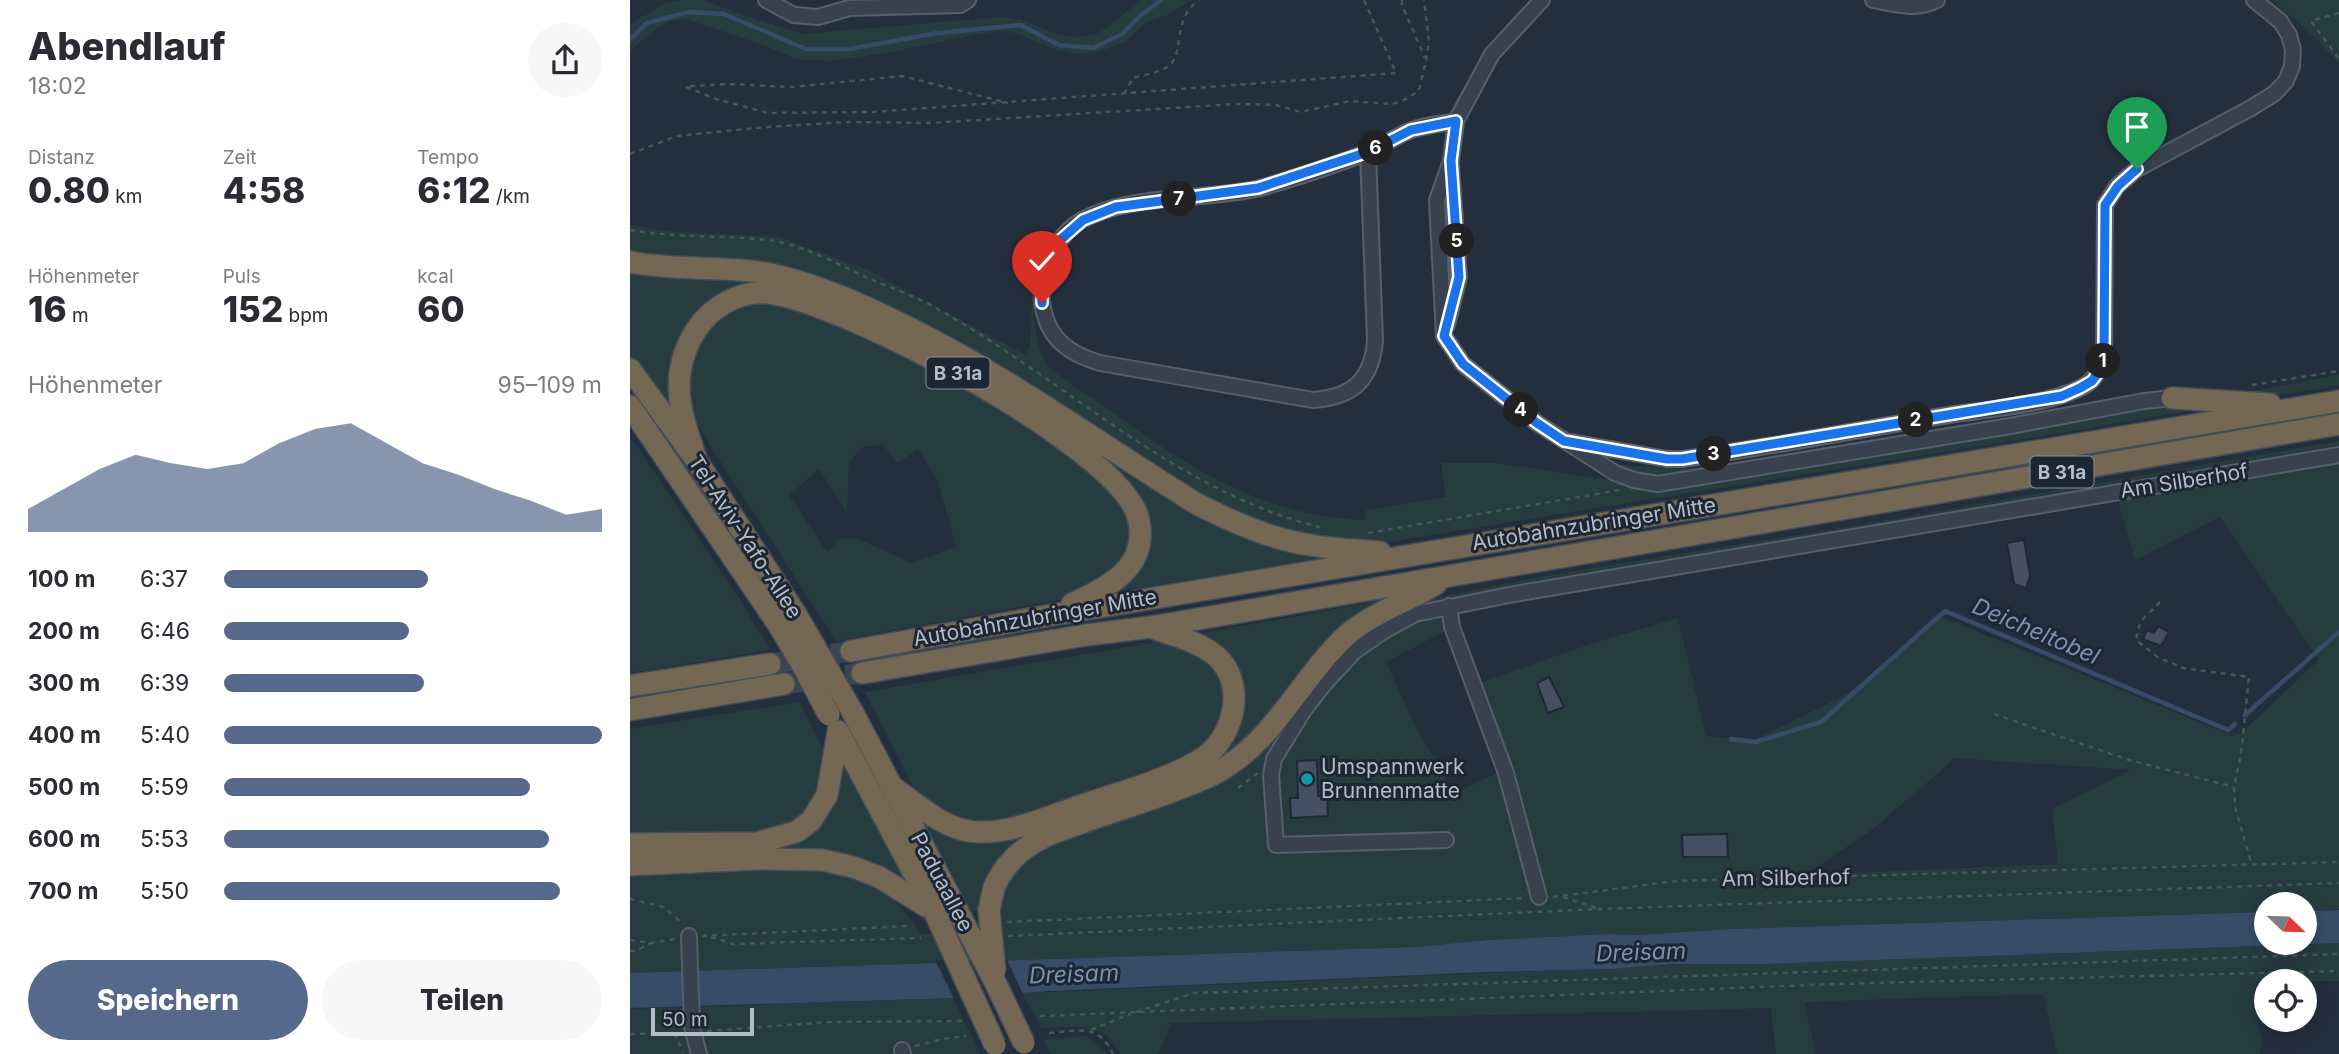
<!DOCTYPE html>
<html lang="de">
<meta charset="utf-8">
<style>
:root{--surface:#fff;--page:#f7f7f7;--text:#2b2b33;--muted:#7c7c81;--accent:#56698c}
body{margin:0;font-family:Inter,sans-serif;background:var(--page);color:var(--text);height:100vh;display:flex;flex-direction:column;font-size:26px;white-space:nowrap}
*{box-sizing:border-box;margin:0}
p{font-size:23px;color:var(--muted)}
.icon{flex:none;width:38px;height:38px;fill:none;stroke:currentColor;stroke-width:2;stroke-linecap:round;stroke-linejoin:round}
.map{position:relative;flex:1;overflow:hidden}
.details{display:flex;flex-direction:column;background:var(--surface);width:630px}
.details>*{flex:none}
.needle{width:46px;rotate:113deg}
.buttons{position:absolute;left:1624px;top:892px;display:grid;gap:14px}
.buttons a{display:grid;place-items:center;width:63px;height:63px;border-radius:50%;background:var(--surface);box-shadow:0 4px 18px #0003;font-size:35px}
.scale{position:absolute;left:21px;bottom:18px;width:103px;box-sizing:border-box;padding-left:7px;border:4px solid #b4bcc9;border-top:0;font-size:19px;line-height:24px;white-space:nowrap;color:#b4bcc9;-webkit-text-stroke:5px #1d2633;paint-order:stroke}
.pin{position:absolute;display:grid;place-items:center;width:60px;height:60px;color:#fff;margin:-72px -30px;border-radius:50% 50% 50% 0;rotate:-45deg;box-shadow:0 0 7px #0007}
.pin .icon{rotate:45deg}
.km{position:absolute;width:35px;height:35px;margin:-18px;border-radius:50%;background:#222;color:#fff;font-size:19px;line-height:35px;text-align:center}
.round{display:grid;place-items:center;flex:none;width:74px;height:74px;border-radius:37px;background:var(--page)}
.head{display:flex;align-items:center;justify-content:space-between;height:119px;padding:0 28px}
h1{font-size:38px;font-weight:800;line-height:52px}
.figures{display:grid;grid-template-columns:repeat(3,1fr);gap:10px;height:119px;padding:7px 28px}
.figures div{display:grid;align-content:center}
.figures b{font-size:35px;font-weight:800}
.figures small{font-size:19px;font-weight:400}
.figures p{font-size:19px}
.chart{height:196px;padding:14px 28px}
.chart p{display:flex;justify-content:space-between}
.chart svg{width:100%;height:126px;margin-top:7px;fill:var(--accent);opacity:.7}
.button{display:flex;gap:14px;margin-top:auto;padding:14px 28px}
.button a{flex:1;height:80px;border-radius:42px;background:var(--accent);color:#fff;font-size:28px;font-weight:800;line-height:80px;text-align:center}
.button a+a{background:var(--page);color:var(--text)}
ul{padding:0 28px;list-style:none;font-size:23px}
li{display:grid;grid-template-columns:112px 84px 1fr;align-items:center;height:52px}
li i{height:18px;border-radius:9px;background:var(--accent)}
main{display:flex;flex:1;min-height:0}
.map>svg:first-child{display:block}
.green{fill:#263c3f;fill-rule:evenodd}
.water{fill:#394c67}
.pier{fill:#242f3e}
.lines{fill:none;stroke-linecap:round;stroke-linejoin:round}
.stream{stroke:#394c67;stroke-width:4.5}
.building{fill:#455162;stroke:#1f2835;stroke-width:2}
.highway-tunnel{stroke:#3a4453;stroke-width:21;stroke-dasharray:21 10;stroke-linecap:butt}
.minor-casing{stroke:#565f6c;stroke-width:18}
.highway-casing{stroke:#434c59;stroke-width:24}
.path{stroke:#44595c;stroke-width:2.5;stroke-dasharray:5 5;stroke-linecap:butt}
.minor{stroke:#38414e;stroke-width:14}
.highway{stroke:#746855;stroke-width:21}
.highway-bridge-casing{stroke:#434c59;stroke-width:24;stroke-linecap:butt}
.highway-bridge{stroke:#746855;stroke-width:21}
.route-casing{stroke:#fff;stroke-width:14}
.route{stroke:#1a73e8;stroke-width:9}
.culture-dot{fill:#0f9aa8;stroke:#1d2633;stroke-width:2.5}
.labels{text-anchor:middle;stroke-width:6;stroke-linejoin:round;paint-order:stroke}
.shield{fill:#1d2633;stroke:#878f9c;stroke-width:2}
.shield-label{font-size:19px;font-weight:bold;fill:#b4bcc9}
.street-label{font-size:21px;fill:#b4bcc9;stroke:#1d2633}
.poi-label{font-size:21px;fill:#b4bcc9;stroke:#1d2633;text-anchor:start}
.water-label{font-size:23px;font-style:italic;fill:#7c92b1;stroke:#1d2633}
</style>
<main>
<section class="details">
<div class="head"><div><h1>Abendlauf</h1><p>18:02</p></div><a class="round"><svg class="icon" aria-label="share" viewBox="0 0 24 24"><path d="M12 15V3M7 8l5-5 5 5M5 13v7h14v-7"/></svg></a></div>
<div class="figures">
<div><p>Distanz</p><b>0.80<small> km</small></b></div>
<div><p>Zeit</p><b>4:58</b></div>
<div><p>Tempo</p><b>6:12<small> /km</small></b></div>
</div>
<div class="figures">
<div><p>Höhenmeter</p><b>16<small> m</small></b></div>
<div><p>Puls</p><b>152<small> bpm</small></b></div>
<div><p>kcal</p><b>60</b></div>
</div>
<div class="chart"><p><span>Höhenmeter</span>95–109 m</p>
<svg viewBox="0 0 160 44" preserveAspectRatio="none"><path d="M0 44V36L10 29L20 22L30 17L40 20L50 22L60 20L70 13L80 8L90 6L100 13L110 20L120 24L130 29L140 33L150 38L160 36V44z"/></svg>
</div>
<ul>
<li><b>100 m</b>6:37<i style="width:54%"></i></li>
<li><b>200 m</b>6:46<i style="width:49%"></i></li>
<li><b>300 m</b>6:39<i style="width:53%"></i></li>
<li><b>400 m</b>5:40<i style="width:100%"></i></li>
<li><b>500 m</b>5:59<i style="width:81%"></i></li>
<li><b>600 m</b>5:53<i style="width:86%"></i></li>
<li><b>700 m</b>5:50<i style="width:89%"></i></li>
</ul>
<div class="button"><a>Speichern</a><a>Teilen</a></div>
</section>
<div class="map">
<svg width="1709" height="1054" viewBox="0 0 1709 1054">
<rect width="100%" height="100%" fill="#242f3e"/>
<path class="green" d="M 51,0 L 74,0 L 109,14 L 173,34 L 371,17 L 392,20 L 426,34 L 448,37 L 466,34 L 477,28 L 511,0 L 562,0 L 538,15 L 518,21 L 493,43 L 468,52 L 446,54 L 424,49 L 388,34 L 376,31 L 354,33 L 256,53 L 200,61 L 166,59 L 131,44 L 56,19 L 40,21 L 28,27 L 0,51 L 0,25 L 35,3 Z
M 1642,0 L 1709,0 L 1709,64 L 1688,40 Z
M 0,225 L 33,231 L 149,237 L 236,269 L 396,355 C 405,337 399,313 403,292 C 403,310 405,351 417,365 C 427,376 460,396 474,406 C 555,465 631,517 735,520 L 734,513 L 737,510 L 816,497 L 811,463 L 865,463 L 981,480 L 991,465 L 1042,468 L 1153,467 L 1547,403 L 1586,393 L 1618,392 L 1709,375 L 1709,385 L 1424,434 L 746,544 L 636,528 L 532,475 L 376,368 L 305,327 L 216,290 L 0,255 Z
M 0,271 L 23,275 L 118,279 L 149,284 L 177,292 L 249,320 L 295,342 L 376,388 L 533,495 L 574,516 L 639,544 L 698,558 L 488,591 C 512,566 523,532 505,499 C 483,456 382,397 338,372 C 285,342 177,281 117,290 C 97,293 81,305 68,320 C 56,333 47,349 43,366 C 41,381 44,394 44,408 L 42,411 L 39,409 L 0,358 Z
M 139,300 L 176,308 L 351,393 L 479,484 L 502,526 L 496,563 L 439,598 L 206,641 L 76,439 C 67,422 59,406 57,387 C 55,359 79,317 106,307 C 116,303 128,302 139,300 ZM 252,444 L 268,463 L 288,449 L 308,481 L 326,547 L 281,563 L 229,539 L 211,538 L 197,552 L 159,495 L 189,469 L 217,512 L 219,462 L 232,447 Z
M 0,436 L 109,598 L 140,650 L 0,673 Z
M 1709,441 L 1709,909 L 1675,911 L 1675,905 L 1636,905 L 1636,912 L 1101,929 L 1009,935 L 980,934 L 858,940 L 786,947 L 0,973 L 0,873 L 166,867 C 222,870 261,885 291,934 L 368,932 L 368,909 L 377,884 L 384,872 L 414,846 L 597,773 L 723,640 L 778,607 L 822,594 L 920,575 L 1216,527 ZM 1487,497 L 1505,560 L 1590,517 L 1689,660 L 1611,733 L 1603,736 L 1307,615 L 1232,687 L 1122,741 L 1076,736 L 1048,618 L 960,644 L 838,687 L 868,772 L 825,793 L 786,728 L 756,662 L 819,629 L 817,609 ZM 1322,758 L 1501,770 L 1422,809 L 1428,864 L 1175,875 L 1243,829 L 1323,760 Z
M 760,599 L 605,755 L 411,834 L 353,910 L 335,912 L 284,815 L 330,837 L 560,773 L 610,702 L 563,635 Z
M 526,642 C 549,644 576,652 590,672 C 595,680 596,695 598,705 L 572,753 C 533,767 371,834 340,824 C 321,818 299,804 285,790 L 235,692 Z
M 169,702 L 194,751 L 196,776 L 177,816 L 129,836 L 0,840 L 0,729 Z
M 212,761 L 280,884 L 226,857 L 188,850 L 0,857 L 0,852 L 130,848 L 202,806 L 209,790 Z
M 1709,943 L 1709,981 L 1636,981 L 1626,1008 L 1632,1042 L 1630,1054 L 1427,1054 L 1413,994 L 1174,1002 L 1186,1054 L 1146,1054 L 1141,1008 L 541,1023 L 528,1054 L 490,1054 C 473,1019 445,1027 412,1028 L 391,993 C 608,984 825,975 1041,965 C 1073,963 1105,965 1137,964 Z
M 323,998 L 351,1054 L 0,1054 L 0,1009 Z
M 457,1036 L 478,1054 L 421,1054 L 413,1040 Z"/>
<path class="water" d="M 1709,910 L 1709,943 L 1137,964 L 1043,964 L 981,969 L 858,972 L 420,991 L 323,998 L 0,1008 L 0,973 L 786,947 L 858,940 L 980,934 L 1009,935 L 1101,929 L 1636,912 L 1636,943 L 1675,943 L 1675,911 Z"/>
<path class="pier" d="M 376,958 L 394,996 L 325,1001 L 305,960 Z"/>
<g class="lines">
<path class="stream" d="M 0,39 L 17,23 L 59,12 L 94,14 L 176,49 L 220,49 L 308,33 L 391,25 L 429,45 L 463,48 L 492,34 L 511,15 L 531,0
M 1615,715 L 1709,632
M 1101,739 L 1126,742 L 1191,722 L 1315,611 L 1598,730 L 1605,724"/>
</g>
<path class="building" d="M 1394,540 L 1400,576 L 1396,588 L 1384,584 L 1377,543 Z
M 1528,626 L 1539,632 L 1531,646 L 1513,639 L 1517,630 L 1524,633 Z
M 919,677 L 934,707 L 918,713 L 907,683 Z
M 687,760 L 688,796 L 697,796 L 698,816 L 661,818 L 660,798 L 668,798 L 667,761 Z
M 1097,834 L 1098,857 L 1053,857 L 1052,835 Z"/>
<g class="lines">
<path class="highway-tunnel" d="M 140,664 L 221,651
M 154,684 L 232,673"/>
<defs>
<path id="minor" d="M 136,0 L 164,15 L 188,17 L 219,8 L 330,5 L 338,0
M 912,0 L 862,54 L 826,121 L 821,161 L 807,200 L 814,336 L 833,364 L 907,423 L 985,473 L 1004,480 L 1028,484 L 1380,426 L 1514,401 L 1542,398
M 1243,0 C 1265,4 1286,11 1307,0
M 738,152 L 745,340 C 742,380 723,397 683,400 L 470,363 C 440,354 419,340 413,308 C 407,277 424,236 452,220 C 501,193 576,201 630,188 C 665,178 702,166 736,153 C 751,147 764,137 779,131 C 793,125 811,124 826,121
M 817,325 L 829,277 L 821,165
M 941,442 L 1037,459 L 1052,459 C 1137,448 1221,431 1306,417 C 1347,410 1412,406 1448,389 C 1463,383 1469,372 1474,358 L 1475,205 L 1487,186 L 1507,169 L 1621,108 L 1645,93 L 1656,81 L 1662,66 L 1663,50 L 1659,35 L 1650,21 L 1624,0
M 819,606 L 822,627 L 876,773 L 909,897
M 816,840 L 646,845 L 641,775 L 644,759 L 674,710 L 696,682 L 724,652 L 751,633 L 785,614 L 879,595 L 1709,455
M 59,936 L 62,1027 L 69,1054
M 272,1050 L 273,1054"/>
<path id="highway" d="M 0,262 C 51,272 103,264 153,277 C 192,287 231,304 267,322 C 373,373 468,443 567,504 C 603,522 640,539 680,545 C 703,549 727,550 750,552
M 0,369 L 67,461 L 167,616
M 1542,398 L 1640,404
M 0,406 L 148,624
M 67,461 C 51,414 37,376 66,330 C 81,307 110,290 138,293 C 210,300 497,450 509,521 C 518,569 477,587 442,604
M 221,651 L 422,615 L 1709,401
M 232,673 L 456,635 L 521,627 L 1709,424
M 0,686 L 140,664
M 0,710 L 154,684
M 222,711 L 327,910
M 208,731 L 303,909
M 261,786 C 288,804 315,832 350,832 C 385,833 421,815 453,805 C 491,792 534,781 568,761 C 603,742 619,685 586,656 C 568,641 544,636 523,628
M 0,844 L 126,843 L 166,832 L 181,821 L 197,795 L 208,732
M 0,865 L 127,859 L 192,860 L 223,867 L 249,877 L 304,911
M 364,887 C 373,868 388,851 407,841 C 420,833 437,828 451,823 C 494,807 541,795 582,775 C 644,744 669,679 718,634 C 744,612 778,602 806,584"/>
</defs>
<use href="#minor" class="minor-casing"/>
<use href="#highway" class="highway-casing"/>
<path class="path" d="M 772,0 L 772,5 L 795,58
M 1709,13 L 1681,21 L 1709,59
M 60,86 L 97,84 L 163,87 L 272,76 L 378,103
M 56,87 L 86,99 L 138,113 L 243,112 L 766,73 L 734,0
M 494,94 L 503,78 C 513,75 532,72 540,65 C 555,50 542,19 569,0
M 0,154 L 47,136 L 135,127 L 219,122 L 301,123 L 606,104 L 646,105 L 671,112 L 720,101 L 763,104 L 778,98 L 789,90 L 796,61 L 799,41 L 794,0
M 0,230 C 45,238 91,235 137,240 C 172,244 205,263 236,277 C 258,287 283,295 304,307 C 435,379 544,492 693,528
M 1622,385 L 1709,371
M 738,533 L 990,490
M 1530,602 L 1510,622 L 1506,640 L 1529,658 L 1553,668 L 1619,677 L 1611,754 L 1604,787 L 1605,807 L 1621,862
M 1364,714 L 1499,760 L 1604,787
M 608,788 L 628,773
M 923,897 L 1046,881 L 1709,862
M 933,897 L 966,908
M 0,899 L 33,907 L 53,924
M 377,922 L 895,898
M 72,936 L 277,926
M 378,936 L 969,909 L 1709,883
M 81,937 L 103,944 L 291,938
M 0,940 L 21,943 L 45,939
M 0,951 L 5,951 L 21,943
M 506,1012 L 564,993 L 1709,954
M 410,1016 L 1205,984 L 1709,971
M 461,1030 L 500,1014
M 77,1031 L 199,1022 L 334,1021
M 44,1033 L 53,1052
M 419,1033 C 448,1031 469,1023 483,1054
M 0,1034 L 49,1033
M 285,1046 L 312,1039 L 336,1036"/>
<use href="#minor" class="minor"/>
<use href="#highway" class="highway"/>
<defs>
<path id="highway-bridge" d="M 167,616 L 222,711
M 148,624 L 173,666 L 199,715
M 364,887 L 359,910 L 365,971
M 327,910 L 366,984 L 394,1043
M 304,911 L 365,1045"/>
</defs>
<use href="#highway-bridge" class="highway-bridge-casing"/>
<use href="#highway-bridge" class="highway-bridge"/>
</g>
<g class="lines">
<defs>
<path id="route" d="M 412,303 L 412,288 L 422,255 L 429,241 L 453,220 L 486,207 L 628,188 L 738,152 L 781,130 L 826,121 L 821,161 L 829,277 L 814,336 L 833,364 L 907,423 L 934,441 L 1037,459 L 1052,459 L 1432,396 L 1450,388 L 1462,381 L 1470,370 L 1474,358 L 1475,205 L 1488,186 L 1507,169"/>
</defs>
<use href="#route" class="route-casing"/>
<use href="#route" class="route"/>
</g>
<circle class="culture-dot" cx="677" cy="779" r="7"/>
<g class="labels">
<g class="shield">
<rect x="296.5" y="357.5" width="63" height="31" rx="5"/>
<rect x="1400.5" y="456.5" width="63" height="31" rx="5"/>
</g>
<g class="shield-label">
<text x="328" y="380">B 31a</text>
<text x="1432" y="479">B 31a</text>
</g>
<g class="street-label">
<text transform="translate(1554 481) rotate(-9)" y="7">Am Silberhof</text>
<text transform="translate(964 524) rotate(-9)" y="7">Autobahnzubringer Mitte</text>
<text transform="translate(115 537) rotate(57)" y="7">Tel-Aviv-Yafo-Allee</text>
<text transform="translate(405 618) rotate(-10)" y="7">Autobahnzubringer Mitte</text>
<text transform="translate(1156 878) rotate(-1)" y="7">Am Silberhof</text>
<text transform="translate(312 882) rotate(62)" y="7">Paduaallee</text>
</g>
<g class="poi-label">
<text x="691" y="774">Umspannwerk<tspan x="691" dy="24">Brunnenmatte</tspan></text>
</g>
<g class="water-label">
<text transform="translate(1406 631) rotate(23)" y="8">Deicheltobel</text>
<text transform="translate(1011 952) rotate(-2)" y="8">Dreisam</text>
<text transform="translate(444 974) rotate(-2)" y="8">Dreisam</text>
</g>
</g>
</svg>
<div class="buttons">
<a><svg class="needle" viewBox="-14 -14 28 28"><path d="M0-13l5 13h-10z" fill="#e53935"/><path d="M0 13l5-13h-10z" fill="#7c7c81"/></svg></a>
<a><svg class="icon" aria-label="locate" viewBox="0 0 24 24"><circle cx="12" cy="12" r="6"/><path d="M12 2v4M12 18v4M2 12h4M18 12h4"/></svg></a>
</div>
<div class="scale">50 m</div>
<div class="pin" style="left:1507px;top:169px;background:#1e9e55"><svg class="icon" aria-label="arrive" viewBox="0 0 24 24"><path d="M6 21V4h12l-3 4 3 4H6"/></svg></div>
<div class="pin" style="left:412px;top:303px;background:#d93025"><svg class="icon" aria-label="check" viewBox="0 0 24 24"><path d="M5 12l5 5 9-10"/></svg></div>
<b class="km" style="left:1473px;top:361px">1</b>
<b class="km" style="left:1286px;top:420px">2</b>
<b class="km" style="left:1084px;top:454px">3</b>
<b class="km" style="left:891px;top:410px">4</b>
<b class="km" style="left:827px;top:241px">5</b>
<b class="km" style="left:746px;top:148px">6</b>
<b class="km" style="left:549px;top:199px">7</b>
</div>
</main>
